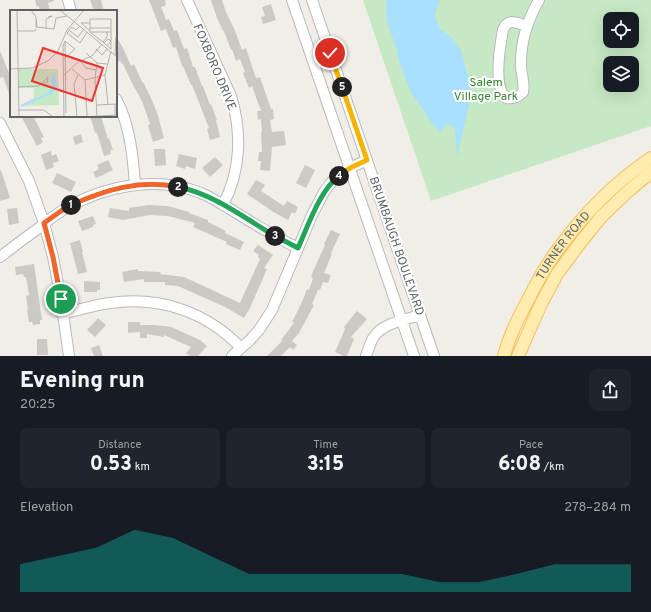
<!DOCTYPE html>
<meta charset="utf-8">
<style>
:root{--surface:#171b24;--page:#20242c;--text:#f1f3f6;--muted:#9ea1a6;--accent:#0f766e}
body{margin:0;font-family:Overpass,sans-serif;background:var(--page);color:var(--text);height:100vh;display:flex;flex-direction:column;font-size:15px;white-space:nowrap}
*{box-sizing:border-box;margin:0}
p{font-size:13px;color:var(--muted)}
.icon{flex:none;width:22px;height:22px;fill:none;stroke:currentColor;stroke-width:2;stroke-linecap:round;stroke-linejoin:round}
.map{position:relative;height:356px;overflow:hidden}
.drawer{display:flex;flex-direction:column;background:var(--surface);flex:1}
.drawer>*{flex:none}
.buttons{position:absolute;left:603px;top:12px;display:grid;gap:8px}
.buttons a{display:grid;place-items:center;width:36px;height:36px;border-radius:8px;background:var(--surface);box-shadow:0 4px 16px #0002;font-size:20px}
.pin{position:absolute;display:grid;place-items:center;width:34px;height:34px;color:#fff;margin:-17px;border:2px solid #fff;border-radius:50%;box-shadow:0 1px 4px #0007}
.km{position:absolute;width:20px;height:20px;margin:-10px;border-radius:50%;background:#222;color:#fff;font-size:11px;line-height:20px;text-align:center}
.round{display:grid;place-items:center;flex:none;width:42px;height:42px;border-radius:8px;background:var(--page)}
.headline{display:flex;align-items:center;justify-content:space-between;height:68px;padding:0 20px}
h1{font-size:22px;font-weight:800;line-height:30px}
.stats{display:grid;grid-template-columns:repeat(3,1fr);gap:6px;height:68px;padding:4px 20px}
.stats div{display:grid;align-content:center;border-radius:8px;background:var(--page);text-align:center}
.stats b{font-size:20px;font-weight:800}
.stats small{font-size:11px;font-weight:400}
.stats p{font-size:11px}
.chart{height:112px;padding:8px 20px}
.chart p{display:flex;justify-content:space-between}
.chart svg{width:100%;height:72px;margin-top:4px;fill:var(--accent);opacity:.7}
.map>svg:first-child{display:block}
.green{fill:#c6e8c4;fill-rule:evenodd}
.water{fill:#a9dfff}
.building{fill:#ccc9c4}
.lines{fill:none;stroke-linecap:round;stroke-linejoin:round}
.minor-casing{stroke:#b7babe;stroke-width:12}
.major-casing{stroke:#f4bf5e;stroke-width:14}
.minor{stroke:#fff;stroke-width:10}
.major{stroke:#ffecae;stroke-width:12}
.split-1-casing{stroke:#fff;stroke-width:8}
.split-2-casing{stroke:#fff;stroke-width:8}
.split-3-casing{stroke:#fff;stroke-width:8}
.split-4-casing{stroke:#fff;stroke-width:8}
.split-5-casing{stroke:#fff;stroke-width:8}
.split-6-casing{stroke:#fff;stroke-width:8}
.split-1{stroke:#f0652b;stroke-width:5}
.split-2{stroke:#f0652b;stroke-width:5}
.split-3{stroke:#22a559;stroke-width:5}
.split-4{stroke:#22a559;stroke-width:5}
.split-5{stroke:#f5b400;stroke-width:5}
.split-6{stroke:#f5b400;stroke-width:5}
.labels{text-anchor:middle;stroke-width:4;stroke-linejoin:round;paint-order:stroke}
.street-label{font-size:12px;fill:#5e6368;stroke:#fff}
.park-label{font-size:12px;fill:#358233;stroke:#fff}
.inset-river{fill:none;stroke:#a9dfff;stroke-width:2}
.inset-road{fill:none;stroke:#b2b2b0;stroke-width:1}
.view{fill:#ec3432;fill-opacity:0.15;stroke:#ec3432;stroke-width:2}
.inset-edge{fill:none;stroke:#5e6368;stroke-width:2}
</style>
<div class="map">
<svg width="651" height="356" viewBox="0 0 651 356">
<rect width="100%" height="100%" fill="#f1eee7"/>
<path class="green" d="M 363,0 L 651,0 L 651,126 L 431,201 ZM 610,19 L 632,19 L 632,41 L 610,41 ZM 610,63 L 632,63 L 632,85 L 610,85 Z"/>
<path class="water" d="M 386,0 L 439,0 L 435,15 L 440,29 L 450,36 L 461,50 L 472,92 L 457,157 L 455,128 L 447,123 L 441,133 L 432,123 L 410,91 L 398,58 L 397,50 L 387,22 Z"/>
<path class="building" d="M 35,0 L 54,0 L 54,1 L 48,3 L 50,11 L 40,11 L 39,6 L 37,7 Z
M 90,0 L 101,0 L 104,11 L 94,11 Z
M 149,0 L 165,0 L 166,5 L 161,7 L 166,20 L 169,19 L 174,31 L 177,30 L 184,49 L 187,48 L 193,67 L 195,67 L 202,86 L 203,86 L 210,105 L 211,104 L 217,120 L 216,120 L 220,137 L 210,140 L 207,129 L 209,128 L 192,85 L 191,85 L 183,66 L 182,66 L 176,47 L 173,48 L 166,29 L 161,31 Z
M 211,0 L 222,0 L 226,12 L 236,33 L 242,50 L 246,48 L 256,78 L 260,77 L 271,109 L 273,109 L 274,119 L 270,120 L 272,132 L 284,131 L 286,145 L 272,147 L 270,171 L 260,170 L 261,161 L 258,161 L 259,152 L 262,152 L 261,132 L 262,132 L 261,119 L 258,120 L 257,111 L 261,111 L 252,86 L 249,88 L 243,73 L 245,72 L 240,59 L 236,61 L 232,49 L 231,50 L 224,31 L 223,31 L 217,18 Z
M 271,4 L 276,20 L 263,24 L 261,17 L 265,16 L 262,7 Z
M 116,36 L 123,48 L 131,66 L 134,64 L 142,82 L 143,82 L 152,100 L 158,116 L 164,138 L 153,142 L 148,125 L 150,124 L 142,101 L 132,83 L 123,64 L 122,64 L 120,61 L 116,63 Z
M 0,51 L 11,78 L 11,96 L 10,96 L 3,77 L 0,78 Z
M 21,116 L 33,116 L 44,137 L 41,138 L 43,142 L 37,146 Z
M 90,116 L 101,116 L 108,139 L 109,138 L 113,150 L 110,150 L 111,154 L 104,156 L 97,133 L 95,133 Z
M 81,134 L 83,142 L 75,145 L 73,137 Z
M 154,149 L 165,149 L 166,165 L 155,166 Z
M 51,151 L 52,156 L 56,154 L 59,161 L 53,163 L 54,167 L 46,170 L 41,155 Z
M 179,154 L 197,158 L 195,169 L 186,166 L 185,169 L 176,166 Z
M 215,157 L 223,165 L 210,177 L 202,168 Z
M 108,160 L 113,170 L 96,178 L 93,172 L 99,169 L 97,165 Z
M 305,165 L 315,170 L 306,188 L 296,183 Z
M 1,170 L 10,198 L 0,201 L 0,171 Z
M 57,173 L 76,182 L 71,192 L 52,183 Z
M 256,180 L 265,185 L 261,191 L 284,206 L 287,201 L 298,207 L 295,214 L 292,212 L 288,220 L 275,213 L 247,194 Z
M 148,205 L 168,206 L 189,212 L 189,213 L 208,220 L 208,222 L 226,231 L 225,233 L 244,242 L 240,250 L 226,244 L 227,242 L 193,227 L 195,223 L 168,216 L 150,215 L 123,220 L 108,217 L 110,208 L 129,211 L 129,208 Z
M 17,208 L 19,223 L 9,225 L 7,209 Z
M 93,216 L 96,224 L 93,225 L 93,227 L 82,231 L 78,221 Z
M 331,230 L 340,234 L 331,253 L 332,254 L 324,273 L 331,275 L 328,283 L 323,282 L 320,290 L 318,290 L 312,304 L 314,305 L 299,333 L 292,341 L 297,345 L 293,350 L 290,347 L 281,356 L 267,356 L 282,341 L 281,340 L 294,323 L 292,322 L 301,304 L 307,289 L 309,290 L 313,278 L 311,277 L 314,269 L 325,245 L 324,244 Z
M 80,240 L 83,252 L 82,252 L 87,272 L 78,274 L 70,243 Z
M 258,245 L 273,255 L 264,268 L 267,269 L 250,308 L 244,318 L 225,307 L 178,286 L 165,285 L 165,282 L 144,282 L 144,279 L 124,282 L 122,272 L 138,269 L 138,271 L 161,272 L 160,274 L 184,277 L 240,303 L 260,259 L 258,257 L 259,255 L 253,251 Z
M 34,264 L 42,320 L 40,320 L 40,324 L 33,325 L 32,322 L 29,322 L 27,310 L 28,310 L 26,296 L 29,295 L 26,277 L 24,277 L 23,274 L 16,275 L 15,267 Z
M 84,281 L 100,282 L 100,290 L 97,290 L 97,292 L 84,292 Z
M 357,311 L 367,319 L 351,337 L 354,339 L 347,356 L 344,356 L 335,352 L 345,329 L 344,327 Z
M 98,318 L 106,325 L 95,337 L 87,330 Z
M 128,322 L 140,322 L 140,325 L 155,325 L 171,327 L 200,340 L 207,346 L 198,356 L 190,356 L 186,353 L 191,347 L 164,335 L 164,337 L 147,334 L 147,338 L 140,338 L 140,332 L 128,333 Z
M 37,339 L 47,339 L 48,355 L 37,355 Z
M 99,345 L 103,356 L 94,356 L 91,348 Z"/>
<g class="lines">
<defs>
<path id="minor" d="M 68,0 L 71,11
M 187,0 L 231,96 C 242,132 241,171 223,205
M 292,0 L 414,356
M 312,0 L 434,356
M 527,26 C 517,23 508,17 503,30 C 500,46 493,87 506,98 C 512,99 519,97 523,92 C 525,84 522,76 521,68 C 520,43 527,21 539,0
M 116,99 C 130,124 133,157 135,185
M 0,123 L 29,181 L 44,223 L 53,257 L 61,299 L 69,356
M 0,257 C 13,247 26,237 39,228 C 47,221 55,215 63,210 C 103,186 156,175 201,193 C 217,200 233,211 248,220 C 261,228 275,236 288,243 L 298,248
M 62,314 C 78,310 94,305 110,303 C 160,296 207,312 241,348
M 232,356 L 250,340 L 259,330 L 272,310 L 312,215 L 324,192 L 330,184 L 336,177 L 350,168 L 367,160
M 366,356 C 368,350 370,344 373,338 C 382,323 405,320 420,315"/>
<g id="major">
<path id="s1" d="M 504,356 C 509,336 518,318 528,300 C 536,284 545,267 556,252 C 582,216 614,183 651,158"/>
<path d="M 518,356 L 541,304 L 557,274 L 580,243 L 601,217 L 626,193 L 651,172"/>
</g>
</defs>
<use href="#minor" class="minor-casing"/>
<use href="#major" class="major-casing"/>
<use href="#minor" class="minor"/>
<use href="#major" class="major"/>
</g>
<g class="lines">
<defs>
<path id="split-1" d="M 61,299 L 53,257 L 44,223 L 61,211 L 71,205"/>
<path id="split-2" d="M 71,205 C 105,190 140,179 178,187"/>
<path id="split-3" d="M 178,187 C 214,194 244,218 275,236"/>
<path id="split-4" d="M 275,236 L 298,248 C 308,226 320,190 339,176"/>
<path id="split-5" d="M 339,176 L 350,168 L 367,160 L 342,87"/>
<path id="split-6" d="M 330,53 L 342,87"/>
</defs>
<use href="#split-1" class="split-1-casing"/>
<use href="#split-2" class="split-2-casing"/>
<use href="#split-3" class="split-3-casing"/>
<use href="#split-4" class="split-4-casing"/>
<use href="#split-5" class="split-5-casing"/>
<use href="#split-6" class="split-6-casing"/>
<use href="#split-1" class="split-1"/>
<use href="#split-2" class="split-2"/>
<use href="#split-3" class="split-3"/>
<use href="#split-4" class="split-4"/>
<use href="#split-5" class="split-5"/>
<use href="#split-6" class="split-6"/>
</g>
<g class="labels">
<g class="street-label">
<text transform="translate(215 67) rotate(67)" y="4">FOXBORO DRIVE</text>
<text transform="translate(397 246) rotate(71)" y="4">BRUMBAUGH BOULEVARD</text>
<text dy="4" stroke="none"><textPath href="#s1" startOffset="126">TURNER ROAD</textPath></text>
</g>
<g class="park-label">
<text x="486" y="86">Salem<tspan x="486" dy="14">Village Park</tspan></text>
</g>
</g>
<g transform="translate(10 10)">
<rect width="107" height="107" fill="#f1eee7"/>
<path d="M 8,59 L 48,59 L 49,95 L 9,96 L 24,88 L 24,78 L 8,78 Z" fill="#c6e8c4"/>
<path d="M 45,63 L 47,77 L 40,86 L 38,83 L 42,76 L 41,68 Z" fill="#a9dfff"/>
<path class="inset-river" d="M 11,96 L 38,84"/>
<path class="inset-road" d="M 7,0 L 9,107M 21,0 L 26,7 L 27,17 L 26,17 L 26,10M 50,0 L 107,47M 80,13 L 71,13 L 80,21M 70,16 L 66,20 L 62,17 L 57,23 L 70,33 L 77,22M 26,17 L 44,19 L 46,8 L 57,6M 80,18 L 101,18M 36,19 L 36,9 L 42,6 L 38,7M 7,21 L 25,21 L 26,19M 60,21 L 68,27 L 74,19M 80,22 L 80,9 L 101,9 L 101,39M 80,22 L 93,32M 81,22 L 101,22M 97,22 L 97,27 L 93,32 L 101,39M 55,32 L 56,103M 94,33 L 98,29 L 101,31 L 97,36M 86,39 L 92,45 L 97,39M 76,43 L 87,53 L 97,54M 105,45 L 106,27M 54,49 L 65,39 L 55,31M 70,51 L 76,58 L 86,60M 0,59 L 22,58 L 38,51 L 48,41 L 57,20 L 74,0M 62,59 L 75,70 L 95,65M 54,65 L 68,52 L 82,46 L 92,34M 75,70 L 77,106M 8,77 L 29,76 L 38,67 L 37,73 L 34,73M 98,94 L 95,65 L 101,41M 105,94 L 105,107M 87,95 L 107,94M 9,100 L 34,100 L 43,107M 54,107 L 53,36 L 55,31M 67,107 L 64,74 L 68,65M 72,107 L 107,105M 87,107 L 85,69 L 87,53"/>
<path class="view" d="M 33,38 L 93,58 L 82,91 L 22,71 Z"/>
<rect width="107" height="107" class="inset-edge"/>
</g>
</svg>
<div class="buttons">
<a><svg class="icon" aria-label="locate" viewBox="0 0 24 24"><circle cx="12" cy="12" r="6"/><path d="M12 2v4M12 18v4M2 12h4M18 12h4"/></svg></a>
<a><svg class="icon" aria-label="layers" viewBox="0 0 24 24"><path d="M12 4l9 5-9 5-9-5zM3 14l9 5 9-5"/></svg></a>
</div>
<div class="pin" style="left:61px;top:299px;background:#1e9e55"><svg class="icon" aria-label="arrive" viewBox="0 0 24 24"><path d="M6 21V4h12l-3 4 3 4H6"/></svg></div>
<div class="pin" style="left:330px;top:53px;background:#d93025"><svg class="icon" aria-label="check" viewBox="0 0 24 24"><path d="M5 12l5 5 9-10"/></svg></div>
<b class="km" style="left:71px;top:205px">1</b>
<b class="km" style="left:178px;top:187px">2</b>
<b class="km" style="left:275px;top:236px">3</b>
<b class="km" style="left:339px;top:176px">4</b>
<b class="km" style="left:342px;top:87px">5</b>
</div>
<section class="drawer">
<div class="headline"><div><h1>Evening run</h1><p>20:25</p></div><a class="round"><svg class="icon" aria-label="share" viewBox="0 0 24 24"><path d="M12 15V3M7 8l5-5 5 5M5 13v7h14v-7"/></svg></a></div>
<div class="stats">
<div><p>Distance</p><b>0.53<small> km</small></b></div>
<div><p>Time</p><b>3:15</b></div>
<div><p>Pace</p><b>6:08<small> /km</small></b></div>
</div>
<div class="chart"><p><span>Elevation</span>278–284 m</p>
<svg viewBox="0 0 160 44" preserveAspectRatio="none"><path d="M0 44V27L10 22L20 17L30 6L40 11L50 22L60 33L70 33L80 33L90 33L100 33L110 38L120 38L130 33L140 27L150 27L160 27V44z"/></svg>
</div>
</section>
